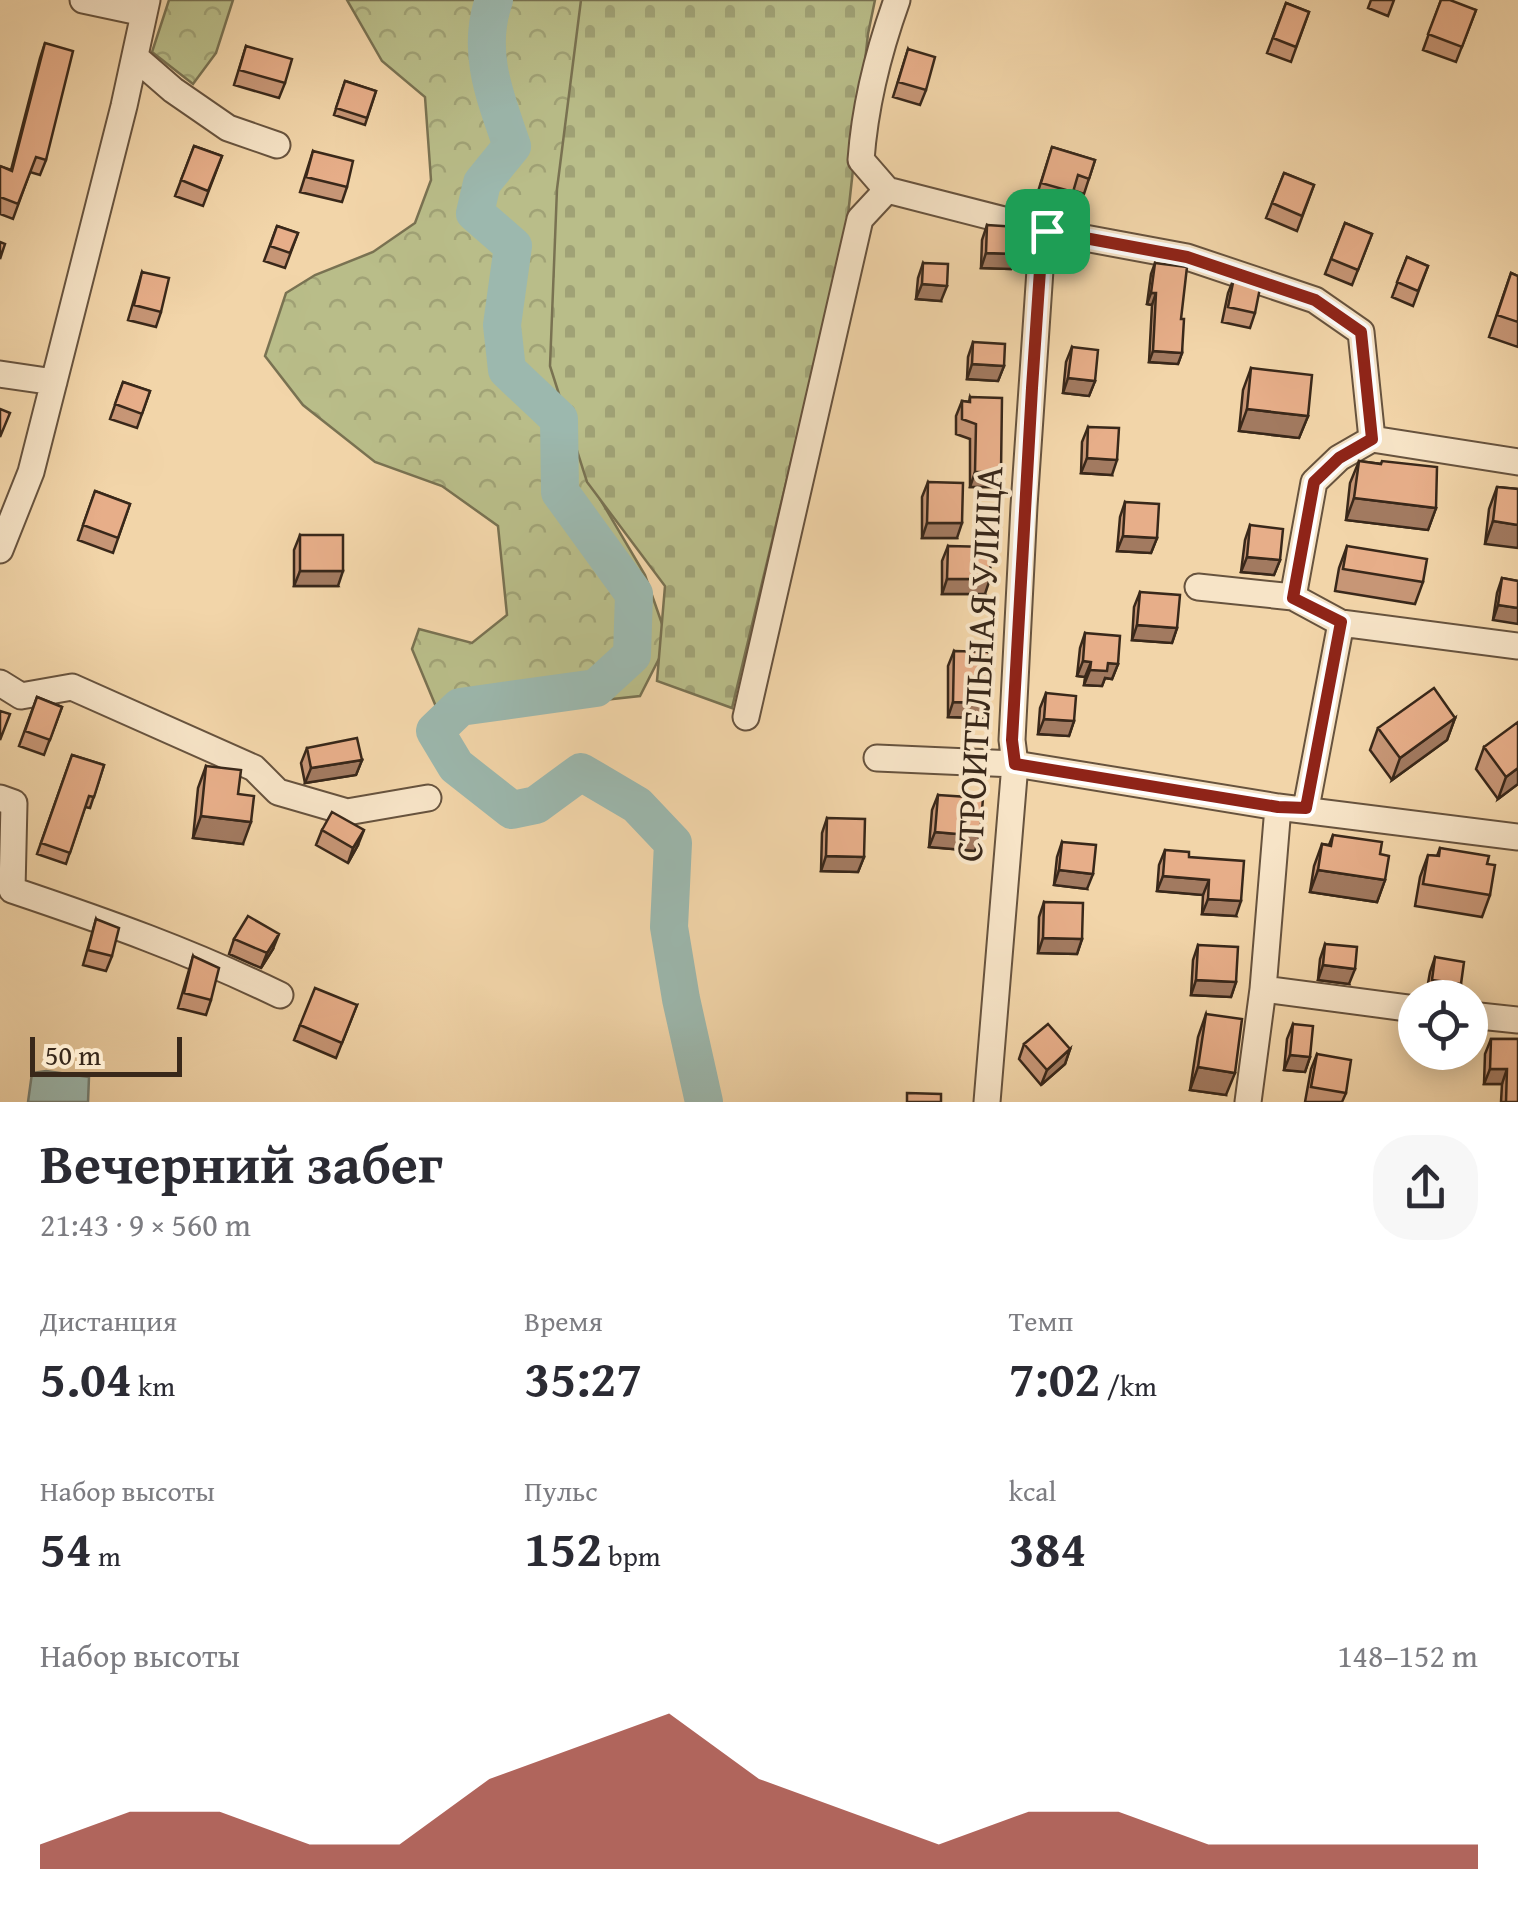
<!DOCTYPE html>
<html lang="ru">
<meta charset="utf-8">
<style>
:root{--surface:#fff;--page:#f7f7f7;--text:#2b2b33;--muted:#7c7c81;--accent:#8f2418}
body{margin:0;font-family:"Gentium Book Plus",serif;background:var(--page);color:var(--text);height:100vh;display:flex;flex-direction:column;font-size:38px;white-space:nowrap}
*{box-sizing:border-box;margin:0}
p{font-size:32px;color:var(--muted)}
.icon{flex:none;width:55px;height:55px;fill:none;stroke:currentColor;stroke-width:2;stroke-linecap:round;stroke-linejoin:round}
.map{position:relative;height:1102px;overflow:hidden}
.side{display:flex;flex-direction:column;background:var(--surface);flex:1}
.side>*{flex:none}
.buttons{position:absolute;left:1398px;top:980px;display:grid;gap:20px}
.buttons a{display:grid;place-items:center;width:90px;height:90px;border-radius:50%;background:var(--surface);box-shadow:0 5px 25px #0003;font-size:50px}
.scale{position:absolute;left:30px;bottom:25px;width:152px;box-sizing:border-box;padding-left:10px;border:5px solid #39281a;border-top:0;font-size:28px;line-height:35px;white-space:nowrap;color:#39281a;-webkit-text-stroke:8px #f7e4c7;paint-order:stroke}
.pin{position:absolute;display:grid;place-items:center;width:85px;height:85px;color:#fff;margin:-42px;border-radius:20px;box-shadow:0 5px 15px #0006}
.round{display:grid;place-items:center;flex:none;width:105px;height:105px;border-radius:40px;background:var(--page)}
.summary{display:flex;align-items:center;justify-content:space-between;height:170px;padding:0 40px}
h1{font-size:55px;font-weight:700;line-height:75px}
.stats{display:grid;grid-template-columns:repeat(3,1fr);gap:15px;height:170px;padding:10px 40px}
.stats div{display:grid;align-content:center}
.stats b{font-size:50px;font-weight:700}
.stats small{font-size:28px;font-weight:400}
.stats p{font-size:28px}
.chart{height:280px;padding:20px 40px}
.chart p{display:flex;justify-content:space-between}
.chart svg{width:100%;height:180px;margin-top:10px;fill:var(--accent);opacity:.7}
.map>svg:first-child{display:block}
.forest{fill:url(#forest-crowns);stroke:#797252;stroke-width:2.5}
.cemetery{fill:url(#cemetery-stones);stroke:#797252;stroke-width:2.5}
.water{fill:#9cb8ae;stroke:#747e73;stroke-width:2.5}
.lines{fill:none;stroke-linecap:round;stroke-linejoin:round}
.river{stroke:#9cb8ae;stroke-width:38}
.minor-casing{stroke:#67533e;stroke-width:29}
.minor{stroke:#f7e4c7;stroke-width:25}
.wall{fill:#c79676;stroke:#39281a;stroke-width:2.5}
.shaded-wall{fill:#a27a60;stroke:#39281a;stroke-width:2.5}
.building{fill:#e7ae89;stroke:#39281a;stroke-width:2.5}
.route-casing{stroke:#fff;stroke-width:20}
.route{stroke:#8f2418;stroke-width:12}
.labels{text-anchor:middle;stroke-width:8;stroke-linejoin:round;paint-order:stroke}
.street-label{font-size:38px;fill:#39281a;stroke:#f7e4c7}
</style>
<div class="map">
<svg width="1518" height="1102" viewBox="0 0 1518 1102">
<defs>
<pattern id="forest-crowns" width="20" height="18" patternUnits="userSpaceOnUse" patternTransform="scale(2.5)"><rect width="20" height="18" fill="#b9bd89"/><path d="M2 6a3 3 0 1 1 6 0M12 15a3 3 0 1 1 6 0" fill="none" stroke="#a0a276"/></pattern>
<pattern id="cemetery-stones" width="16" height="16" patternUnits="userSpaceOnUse" patternTransform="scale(2.5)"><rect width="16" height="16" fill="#b9bd89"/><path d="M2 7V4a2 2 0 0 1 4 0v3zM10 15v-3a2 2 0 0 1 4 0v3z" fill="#a0a276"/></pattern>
</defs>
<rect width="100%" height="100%" fill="#f2d5a9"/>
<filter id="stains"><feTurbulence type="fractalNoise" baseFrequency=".002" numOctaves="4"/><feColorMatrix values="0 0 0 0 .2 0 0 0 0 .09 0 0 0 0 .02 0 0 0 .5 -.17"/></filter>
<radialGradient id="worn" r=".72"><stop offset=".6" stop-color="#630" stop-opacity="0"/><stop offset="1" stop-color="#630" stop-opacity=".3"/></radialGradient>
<path class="forest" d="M 169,0 L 233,0 L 216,53 L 193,84 L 152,52 Z
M 347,0 L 854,0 L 600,499 L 645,575 L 668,641 L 640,696 L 576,703 L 505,718 L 437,709 L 412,649 L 419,629 L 472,643 L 507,615 L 498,526 L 442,486 L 375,462 L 303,405 L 265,356 L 286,293 L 315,275 L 373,252 L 415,223 L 431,180 L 425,97 L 382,61 Z"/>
<path class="cemetery" d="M 581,0 L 875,0 L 868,34 L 846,233 L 732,708 L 657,681 L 665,586 L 587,482 L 550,366 L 557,189 Z"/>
<path class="water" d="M 46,1071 L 89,1077 L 88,1102 L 28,1102 L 32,1073 Z"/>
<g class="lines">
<path class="river" d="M 494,0 C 476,51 495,97 512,146 L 482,183 L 475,213 L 513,246 L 502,325 L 507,370 L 559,419 L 560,492 L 634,594 L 632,655 L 596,688 L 460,707 L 435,731 L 456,766 L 512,810 L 536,805 L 581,772 L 637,805 L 673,843 L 669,927 L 681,999 L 704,1102"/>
<defs>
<path id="minor" d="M 83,0 L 144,13
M 135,57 L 173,90 L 228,128 L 277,145
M 887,190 L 1047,231 L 1187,257 L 1315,300 L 1361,332 L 1372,439
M 887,190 L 861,160 C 865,104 878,53 897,0
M 0,374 L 54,382
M 1372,439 L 1518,462
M 0,550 L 31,472 L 124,106 L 147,0
M 1198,587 L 1293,597 L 1341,623 L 1518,646
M 1293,597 L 1314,482 L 1339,458 L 1372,439
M 0,683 L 21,696 L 72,687 L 254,768 L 278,792 L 347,812 L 428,798
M 746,717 L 860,219 L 887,190
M 877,758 L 1015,764 L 1278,807 L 1518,837
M 0,798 L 14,803 L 12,890 C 107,922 189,951 280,995
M 1306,808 L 1341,623
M 1263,989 L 1415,1009
M 1470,1015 L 1518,1020
M 987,1102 L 1015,764 L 1012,740 L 1024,506 L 1040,270 L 1047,231
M 1248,1102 L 1263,989 L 1278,807"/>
</defs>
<use href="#minor" class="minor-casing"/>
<use href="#minor" class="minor"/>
</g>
<path class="wall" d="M 1371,0 L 1394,0 L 1388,16 L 1368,8 Z
M 1441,0 L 1476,10 L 1456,62 L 1423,50 Z
M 1286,3 L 1309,12 L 1291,62 L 1267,53 Z
M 45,43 L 46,160 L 40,175 L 30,172 L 13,219 L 0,214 L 0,166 L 11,170 L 40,58 Z
M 246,46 L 285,83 L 279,98 L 234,85 Z
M 908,49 L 926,90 L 920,105 L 893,97 Z
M 345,81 L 376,91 L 365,125 L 334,115 Z
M 194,146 L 222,156 L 203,206 L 175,196 Z
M 1052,147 L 1095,160 L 1084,194 L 1073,190 L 1067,207 L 1036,198 Z
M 313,151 L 347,187 L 342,202 L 300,192 Z
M 1284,173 L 1314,185 L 1297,231 L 1266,218 Z
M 1345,223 L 1372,234 L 1352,285 L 1325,274 Z
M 987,225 L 1017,254 L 1011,269 L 981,268 L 982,240 Z
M 277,226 L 298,233 L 285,268 L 264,261 Z
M 1407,257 L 1428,266 L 1413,306 L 1392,297 Z
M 923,263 L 941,301 L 916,299 L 918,278 Z
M 1155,263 L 1181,319 L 1182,353 L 1178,364 L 1149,362 L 1152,305 L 1147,304 L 1151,274 Z
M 142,272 L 161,312 L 156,327 L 128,320 Z
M 1511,273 L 1518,276 L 1518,347 L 1489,337 Z
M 1234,278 L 1255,313 L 1250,328 L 1222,322 L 1228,293 Z
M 973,342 L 1004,366 L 998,381 L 967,379 L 968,357 Z
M 1072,347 L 1095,381 L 1089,396 L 1063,393 L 1066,362 Z
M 1251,368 L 1308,416 L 1299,438 L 1239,431 L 1243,390 Z
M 123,382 L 150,391 L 137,428 L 110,419 Z
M 970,397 L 1001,472 L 995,487 L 970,487 L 970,439 L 956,434 L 956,416 L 962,401 L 969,402 Z
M 1088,427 L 1112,475 L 1081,473 L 1082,442 Z
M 1359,461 L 1381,464 L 1436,508 L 1428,530 L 1346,520 L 1350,483 Z
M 928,482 L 957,538 L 922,538 L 922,497 Z
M 1497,487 L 1518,489 L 1485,544 L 1489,509 Z
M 95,491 L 130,504 L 113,553 L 78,540 Z
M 1125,502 L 1157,538 L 1151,553 L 1117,551 L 1120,517 Z
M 1250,525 L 1280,560 L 1274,575 L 1241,572 L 1245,540 Z
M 300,535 L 338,586 L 294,586 L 294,550 Z
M 948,546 L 985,594 L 942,594 L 942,561 Z
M 1347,546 L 1423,582 L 1415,604 L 1335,591 L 1339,568 Z
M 1502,578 L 1518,581 L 1493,620 L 1497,593 Z
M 1140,592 L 1177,628 L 1172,643 L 1132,640 L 1134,607 Z
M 1085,633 L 1118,664 L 1112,679 L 1105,678 L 1102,686 L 1084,685 L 1085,677 L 1077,676 L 1080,648 Z
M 954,651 L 989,703 L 983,718 L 948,717 L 948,666 Z
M 1046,693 L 1074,721 L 1069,736 L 1038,734 L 1040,708 Z
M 37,697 L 62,707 L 44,755 L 19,746 Z
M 1455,718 L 1447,740 L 1392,780 L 1370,750 L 1378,728 Z
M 1484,747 L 1518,784 L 1498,799 L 1476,769 Z
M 307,748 L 362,760 L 356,775 L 305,783 L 301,763 Z
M 72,755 L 104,765 L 90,808 L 85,807 L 66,864 L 37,854 Z
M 206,766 L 238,794 L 243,844 L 193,838 L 198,788 Z
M 938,795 L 980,836 L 975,851 L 929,847 L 932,810 Z
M 827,818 L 864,857 L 858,872 L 821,871 L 822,833 Z
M 322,830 L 358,845 L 348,863 L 316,845 Z
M 1333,835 L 1380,854 L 1385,880 L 1377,902 L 1310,892 L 1314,866 L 1322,844 L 1329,845 Z
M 1062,842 L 1087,889 L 1054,885 L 1057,857 Z
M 1440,848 L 1487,864 L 1490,895 L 1482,917 L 1415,906 L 1420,877 L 1428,855 L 1437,856 Z
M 1165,850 L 1189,857 L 1236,916 L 1202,914 L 1203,895 L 1157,891 L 1159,865 Z
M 1044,902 L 1082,939 L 1077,954 L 1038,953 L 1039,917 Z
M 96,919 L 112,956 L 106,971 L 83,965 Z
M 234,939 L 273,949 L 261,968 L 229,954 Z
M 1325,944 L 1349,984 L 1318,980 L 1320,959 Z
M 1198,945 L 1236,982 L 1231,997 L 1191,995 L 1193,960 Z
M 193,956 L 211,1000 L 206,1015 L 178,1008 Z
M 1435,957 L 1461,984 L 1456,998 L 1426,995 L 1430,972 Z
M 357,1005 L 336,1058 L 294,1040 L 300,1025 Z
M 1206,1014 L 1226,1095 L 1190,1090 L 1198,1037 Z
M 1293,1024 L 1310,1057 L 1305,1072 L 1284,1070 L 1287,1039 Z
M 1491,1039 L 1518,1039 L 1518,1102 L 1501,1102 L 1502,1084 L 1484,1084 L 1485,1054 Z
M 1024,1044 L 1070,1049 L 1065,1064 L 1041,1085 L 1019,1059 Z
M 1317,1054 L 1346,1093 L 1342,1102 L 1305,1102 L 1311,1069 Z"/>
<path class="shaded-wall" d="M 986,253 L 1017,254 L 1011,269 L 981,268 Z
M 922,284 L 947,286 L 941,301 L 916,299 Z
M 1151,293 L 1156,293 L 1152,305 L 1147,304 Z
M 1153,351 L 1182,353 L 1178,364 L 1149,362 Z
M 972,364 L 1004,366 L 998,381 L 967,379 Z
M 1068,378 L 1095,381 L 1089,396 L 1063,393 Z
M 1247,409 L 1308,416 L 1299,438 L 1239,431 Z
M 1087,458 L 1117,460 L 1112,475 L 1081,473 Z
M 975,472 L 1001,472 L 995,487 L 970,487 Z
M 1354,498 L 1436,508 L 1428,530 L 1346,520 Z
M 1493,521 L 1518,525 L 1518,548 L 1485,544 Z
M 927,523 L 962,523 L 957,538 L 922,538 Z
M 1123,536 L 1157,538 L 1151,553 L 1117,551 Z
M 1247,557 L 1280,560 L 1274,575 L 1241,572 Z
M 300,571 L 343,571 L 338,586 L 294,586 Z
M 947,579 L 990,579 L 985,594 L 942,594 Z
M 1498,605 L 1518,608 L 1518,624 L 1493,620 Z
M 1137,625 L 1177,628 L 1172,643 L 1132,640 Z
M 1083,661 L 1091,662 L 1085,677 L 1077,676 Z
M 1108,663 L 1118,664 L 1112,679 L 1105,678 L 1102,686 L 1084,685 L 1090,670 Z
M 953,702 L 989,703 L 983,718 L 948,717 Z
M 1455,718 L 1447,740 L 1392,780 L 1400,758 Z
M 1044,719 L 1074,721 L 1069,736 L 1038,734 Z
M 362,760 L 356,775 L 305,783 L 311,768 Z
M 1518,768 L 1518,784 L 1498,799 L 1506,777 Z
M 201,816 L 251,822 L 243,844 L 193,838 Z
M 364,830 L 358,845 L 348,863 L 353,848 Z
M 935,832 L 980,836 L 975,851 L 929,847 Z
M 826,856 L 864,857 L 858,872 L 821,871 Z
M 1059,870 L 1093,874 L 1087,889 L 1054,885 Z
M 1318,870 L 1385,880 L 1377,902 L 1310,892 Z
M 1163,876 L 1209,880 L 1203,895 L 1157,891 Z
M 1208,899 L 1241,901 L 1236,916 L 1202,914 Z
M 279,934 L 273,949 L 261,968 L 267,953 Z
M 1043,938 L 1082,939 L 1077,954 L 1038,953 Z
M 1323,965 L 1355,969 L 1349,984 L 1318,980 Z
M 1196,980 L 1236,982 L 1231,997 L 1191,995 Z
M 1070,1049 L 1065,1064 L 1041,1085 L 1047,1070 Z
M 1290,1055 L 1310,1057 L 1305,1072 L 1284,1070 Z
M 1198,1067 L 1235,1073 L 1226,1095 L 1190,1090 Z
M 1490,1069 L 1507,1069 L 1502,1084 L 1484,1084 Z"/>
<path class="building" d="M 1441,0 L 1450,0 L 1476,10 L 1462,47 L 1428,34 Z
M 1286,3 L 1309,12 L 1296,47 L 1273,38 Z
M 45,43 L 73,51 L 46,160 L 36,157 L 18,204 L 0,197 L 0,166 L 12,171 Z
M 246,46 L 292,59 L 285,83 L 239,70 Z
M 908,49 L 935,57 L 926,90 L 898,82 Z
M 345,81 L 376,91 L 367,118 L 336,108 Z
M 194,146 L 222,156 L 208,191 L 181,180 Z
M 1052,147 L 1095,160 L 1089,179 L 1078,175 L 1073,192 L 1041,183 Z
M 313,151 L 353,161 L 347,187 L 306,177 Z
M 1284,173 L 1314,185 L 1302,216 L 1272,203 Z
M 1345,223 L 1372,234 L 1358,270 L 1331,259 Z
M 987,225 L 1018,227 L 1017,254 L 986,253 Z
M 277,226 L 298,233 L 290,253 L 270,246 Z
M 0,242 L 5,244 L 0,259 Z
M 1407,257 L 1428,266 L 1418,291 L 1397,282 Z
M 923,263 L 948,264 L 947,286 L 922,284 Z
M 1155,263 L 1187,267 L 1181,319 L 1184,319 L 1182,353 L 1153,351 L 1156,293 L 1151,293 Z
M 142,272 L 169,278 L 161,312 L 134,305 Z
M 1511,273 L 1518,276 L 1518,322 L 1497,315 Z
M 1234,278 L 1261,283 L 1255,313 L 1228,307 Z
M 973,342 L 1005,344 L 1004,366 L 972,364 Z
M 1072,347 L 1098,350 L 1095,381 L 1068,378 Z
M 1251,368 L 1312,375 L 1308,416 L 1247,409 Z
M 123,382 L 150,391 L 142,414 L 115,404 Z
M 970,397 L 1002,398 L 1001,472 L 975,472 L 976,424 L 962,419 L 962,401 L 970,402 Z
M 0,409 L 10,413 L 0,437 Z
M 1088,427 L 1119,428 L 1117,460 L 1087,458 Z
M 1359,461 L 1381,464 L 1382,461 L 1437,467 L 1436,508 L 1354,498 Z
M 928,482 L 963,483 L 962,523 L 927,523 Z
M 1497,487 L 1518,489 L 1518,525 L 1493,521 Z
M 95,491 L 130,504 L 118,538 L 83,525 Z
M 1125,502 L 1159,504 L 1157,538 L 1123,536 Z
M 1250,525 L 1283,529 L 1280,560 L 1247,557 Z
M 300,535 L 343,535 L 343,571 L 300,571 Z
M 948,546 L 991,547 L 990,579 L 947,579 Z
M 1347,546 L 1427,559 L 1423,582 L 1343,569 Z
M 1502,578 L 1518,581 L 1518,608 L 1498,605 Z
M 1140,592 L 1180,595 L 1177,628 L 1137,625 Z
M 1085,633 L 1120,636 L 1118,664 L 1108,663 L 1107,671 L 1090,670 L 1091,662 L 1083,661 Z
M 954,651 L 989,652 L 989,703 L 953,702 Z
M 1434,688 L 1455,718 L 1400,758 L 1378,728 Z
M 1046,693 L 1076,696 L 1074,721 L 1044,719 Z
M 37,697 L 62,707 L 50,740 L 25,731 Z
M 0,711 L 10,714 L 0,740 Z
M 1518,722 L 1518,768 L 1506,777 L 1484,747 Z
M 357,738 L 362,760 L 311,768 L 307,748 Z
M 72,755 L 104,765 L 94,797 L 89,796 L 70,853 L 41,843 Z
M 206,766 L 241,770 L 238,794 L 254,796 L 251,822 L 201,816 Z
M 938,795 L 983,798 L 980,836 L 935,832 Z
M 332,812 L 364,830 L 353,848 L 322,830 Z
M 827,818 L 865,819 L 864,857 L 826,856 Z
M 1333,835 L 1382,842 L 1380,854 L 1389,856 L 1385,880 L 1318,870 L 1322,844 L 1331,846 Z
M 1062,842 L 1096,845 L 1093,874 L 1059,870 Z
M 1440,848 L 1489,856 L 1487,864 L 1495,865 L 1490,895 L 1423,884 L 1428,855 L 1439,856 Z
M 1165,850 L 1189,852 L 1189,857 L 1244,861 L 1241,901 L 1208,899 L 1209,880 L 1163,876 Z
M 1044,902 L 1083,903 L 1082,939 L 1043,938 Z
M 248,916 L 279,934 L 267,953 L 234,939 Z
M 96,919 L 119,928 L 112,956 L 88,950 Z
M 1325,944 L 1357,947 L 1355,969 L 1323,965 Z
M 1198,945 L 1238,947 L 1236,982 L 1196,980 Z
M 193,956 L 219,968 L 211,1000 L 184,993 Z
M 1435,957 L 1464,962 L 1461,984 L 1432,980 Z
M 315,988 L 357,1005 L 342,1043 L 300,1025 Z
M 1206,1014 L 1242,1019 L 1235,1073 L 1198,1067 Z
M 1048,1024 L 1070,1049 L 1047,1070 L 1024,1044 Z
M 1293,1024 L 1313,1026 L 1310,1057 L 1290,1055 Z
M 1491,1039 L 1518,1039 L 1518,1102 L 1506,1102 L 1507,1069 L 1490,1069 Z
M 1317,1054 L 1351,1060 L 1346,1093 L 1311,1087 Z
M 907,1093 L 941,1094 L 941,1102 L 907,1102 Z"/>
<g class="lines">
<defs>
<path id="route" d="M 1047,231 L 1187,257 L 1315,300 L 1361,332 L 1372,439 L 1339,458 L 1314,482 L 1293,598 L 1341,622 L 1306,808 L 1278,807 L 1015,764 L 1012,740 L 1032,388 L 1040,270 Z"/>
</defs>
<use href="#route" class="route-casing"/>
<use href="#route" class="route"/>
</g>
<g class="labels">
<g class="street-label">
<text transform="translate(979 664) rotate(-87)" y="13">СТРОИТЕЛЬНАЯ УЛИЦА</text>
</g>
</g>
<rect width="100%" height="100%" filter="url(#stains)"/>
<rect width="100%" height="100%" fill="url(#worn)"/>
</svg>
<div class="buttons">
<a><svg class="icon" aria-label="locate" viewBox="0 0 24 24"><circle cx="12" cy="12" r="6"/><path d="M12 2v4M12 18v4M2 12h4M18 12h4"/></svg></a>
</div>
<div class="scale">50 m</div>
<div class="pin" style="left:1047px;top:231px;background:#1e9e55"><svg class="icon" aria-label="arrive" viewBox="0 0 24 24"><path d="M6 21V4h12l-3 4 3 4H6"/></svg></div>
</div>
<section class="side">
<div class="summary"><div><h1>Вечерний забег</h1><p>21:43 · 9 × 560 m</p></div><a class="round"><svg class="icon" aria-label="share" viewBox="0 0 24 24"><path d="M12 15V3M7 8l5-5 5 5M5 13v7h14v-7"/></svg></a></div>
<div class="stats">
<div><p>Дистанция</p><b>5.04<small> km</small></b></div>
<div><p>Время</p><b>35:27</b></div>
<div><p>Темп</p><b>7:02<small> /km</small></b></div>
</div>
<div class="stats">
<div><p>Набор высоты</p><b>54<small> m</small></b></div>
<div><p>Пульс</p><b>152<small> bpm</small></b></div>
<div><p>kcal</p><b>384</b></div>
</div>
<div class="chart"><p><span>Набор высоты</span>148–152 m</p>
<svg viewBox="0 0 160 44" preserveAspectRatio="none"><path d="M0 44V38L10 30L20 30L30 38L40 38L50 22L60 14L70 6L80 22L90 30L100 38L110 30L120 30L130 38L140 38L150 38L160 38V44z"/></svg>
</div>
</section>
